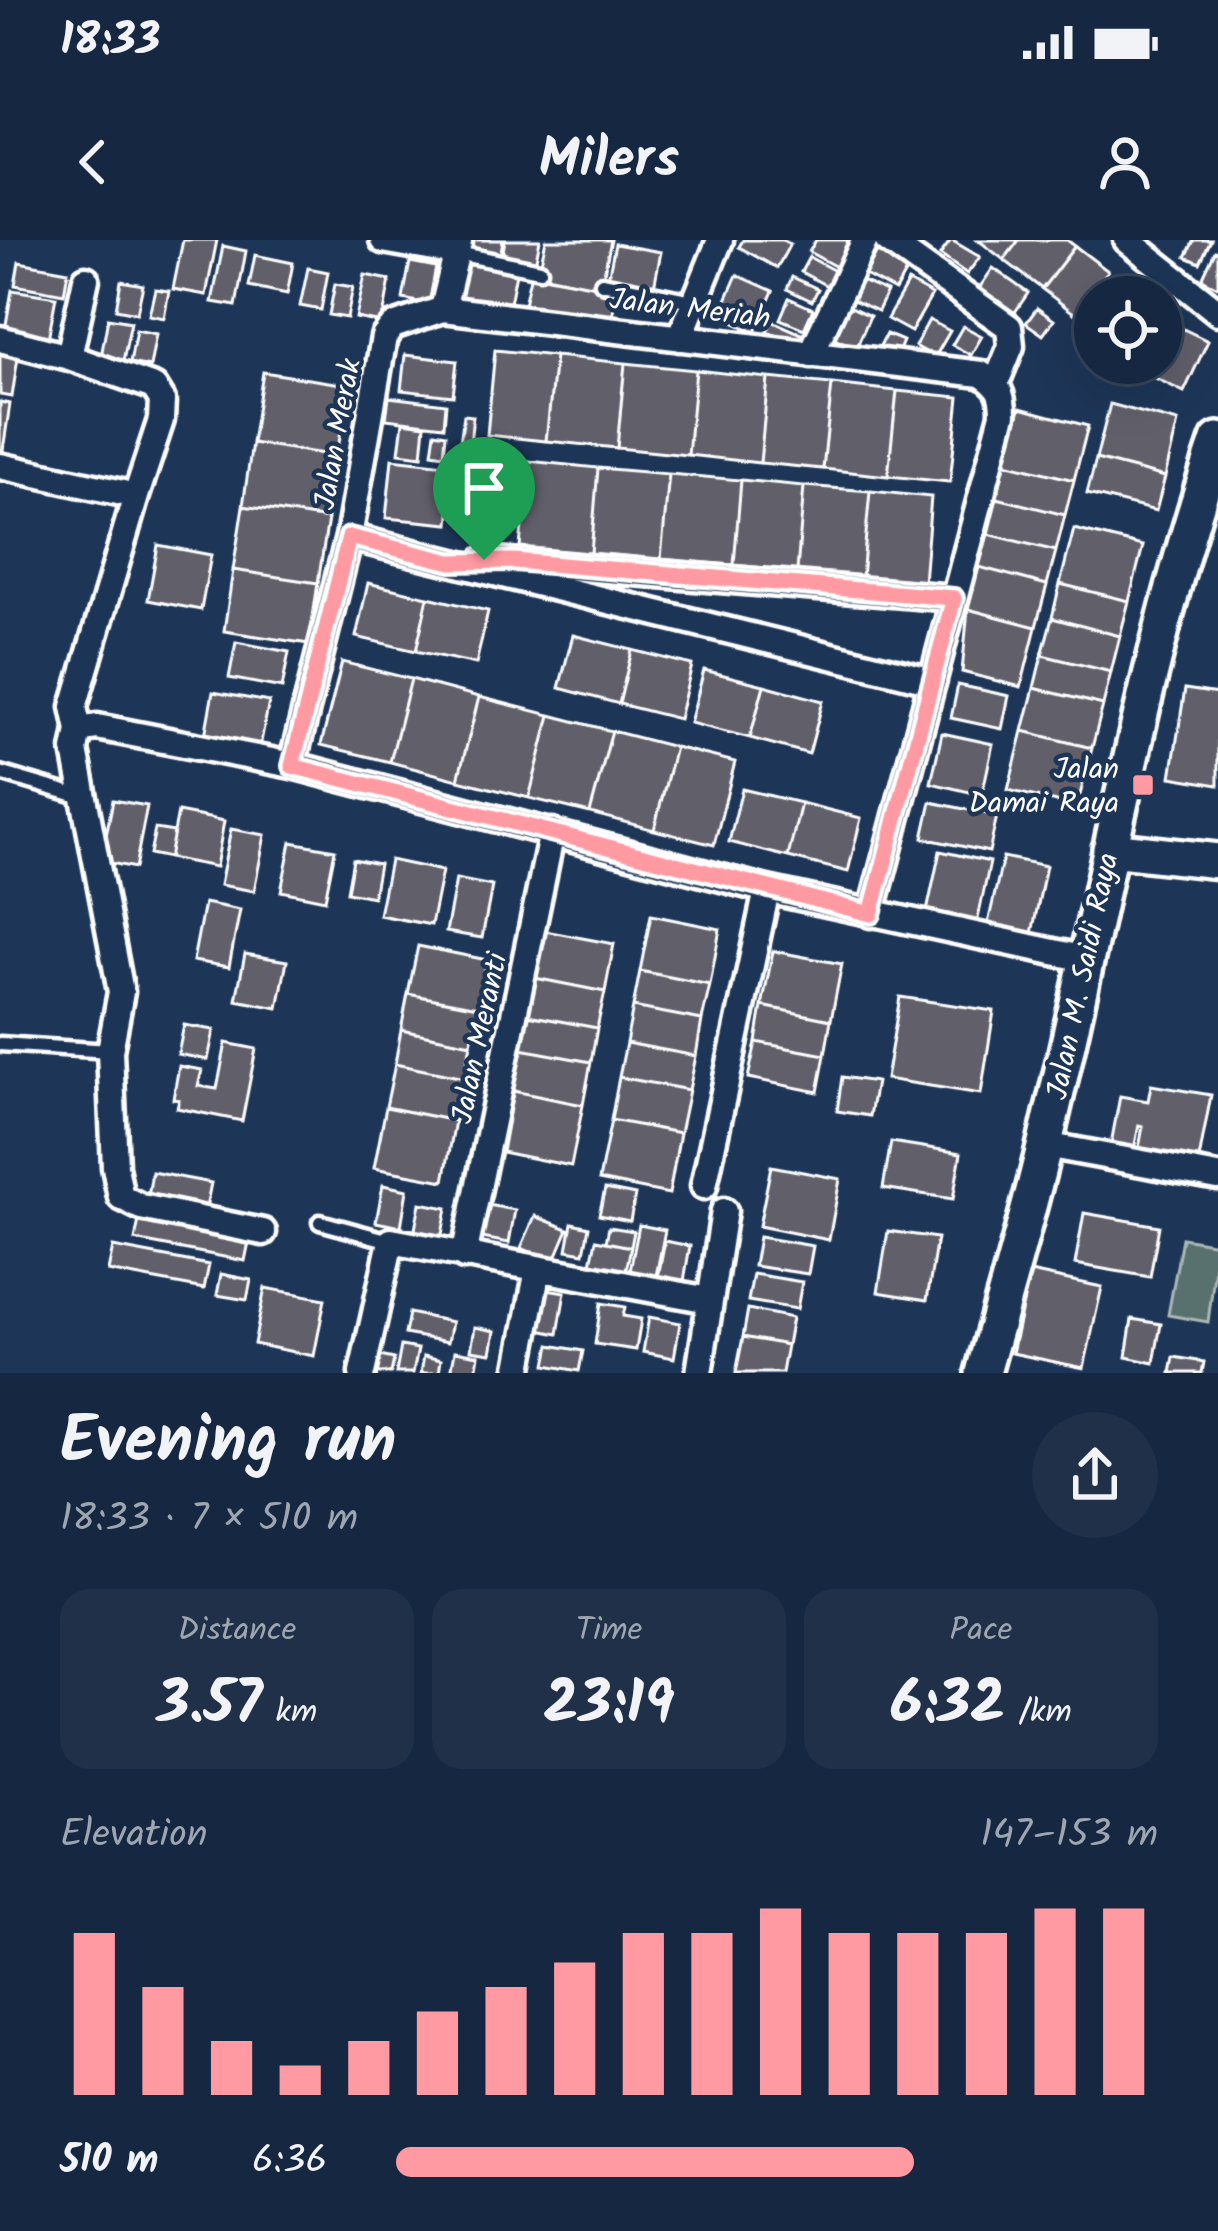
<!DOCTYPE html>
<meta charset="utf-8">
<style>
:root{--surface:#162841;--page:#1f3048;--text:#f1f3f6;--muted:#9ea6b1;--line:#35445a;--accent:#ff9aa2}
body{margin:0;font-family:Kalam,sans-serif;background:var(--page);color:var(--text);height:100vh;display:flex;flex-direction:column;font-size:45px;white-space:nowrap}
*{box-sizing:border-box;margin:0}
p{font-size:39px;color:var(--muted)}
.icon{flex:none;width:66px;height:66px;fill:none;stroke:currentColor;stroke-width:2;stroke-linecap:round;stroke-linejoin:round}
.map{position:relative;height:1133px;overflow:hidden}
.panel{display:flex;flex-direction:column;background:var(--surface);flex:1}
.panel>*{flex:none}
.buttons{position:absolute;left:1074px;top:36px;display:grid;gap:24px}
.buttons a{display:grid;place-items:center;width:108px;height:108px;border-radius:50%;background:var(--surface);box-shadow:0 12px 48px #0002,0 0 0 3px var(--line);font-size:60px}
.pin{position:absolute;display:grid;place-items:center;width:102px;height:102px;color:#fff;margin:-123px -51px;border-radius:50% 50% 50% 0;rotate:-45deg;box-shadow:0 0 12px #0007}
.pin .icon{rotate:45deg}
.round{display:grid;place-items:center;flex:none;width:126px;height:126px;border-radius:63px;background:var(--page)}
.summary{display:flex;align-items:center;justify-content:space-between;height:204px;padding:0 60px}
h1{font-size:66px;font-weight:700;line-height:90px}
.metrics{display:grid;grid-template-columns:repeat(3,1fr);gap:18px;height:204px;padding:12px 60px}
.metrics div{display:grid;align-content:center;border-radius:30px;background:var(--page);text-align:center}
.metrics b{font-size:60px;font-weight:700}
.metrics small{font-size:33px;font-weight:400}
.metrics p{font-size:33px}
.chart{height:336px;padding:24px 60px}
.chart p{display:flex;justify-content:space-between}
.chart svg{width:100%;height:216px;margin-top:12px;stroke:var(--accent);stroke-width:6}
ul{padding:0 60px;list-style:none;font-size:39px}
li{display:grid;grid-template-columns:192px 144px 1fr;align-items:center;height:90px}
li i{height:30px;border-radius:15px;background:var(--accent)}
.status{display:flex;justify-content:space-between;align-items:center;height:84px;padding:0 60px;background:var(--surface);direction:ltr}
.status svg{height:33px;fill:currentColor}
header{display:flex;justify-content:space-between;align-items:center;height:156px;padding:0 60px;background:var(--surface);font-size:54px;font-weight:700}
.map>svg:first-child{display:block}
.pitch{fill:#58716e;stroke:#acb8b6;stroke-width:3}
.building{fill:#605e6a;stroke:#fff;stroke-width:3}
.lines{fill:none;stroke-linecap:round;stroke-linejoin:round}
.lane-casing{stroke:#fff;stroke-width:21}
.street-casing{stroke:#fff;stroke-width:33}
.secondary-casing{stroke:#fff;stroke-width:42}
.lane{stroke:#1d3557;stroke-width:12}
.street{stroke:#1d3557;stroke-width:24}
.secondary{stroke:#1d3557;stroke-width:33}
.route-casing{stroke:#fff;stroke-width:24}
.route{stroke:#ff9aa2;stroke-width:15}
.poi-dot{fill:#ff9aa2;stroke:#1d3557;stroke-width:4.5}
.labels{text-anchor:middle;stroke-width:9;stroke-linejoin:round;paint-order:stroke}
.street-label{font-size:30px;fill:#fff;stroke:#1d3557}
.poi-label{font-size:30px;fill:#fff;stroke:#1d3557;text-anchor:end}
</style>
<div class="status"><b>18:33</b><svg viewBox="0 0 49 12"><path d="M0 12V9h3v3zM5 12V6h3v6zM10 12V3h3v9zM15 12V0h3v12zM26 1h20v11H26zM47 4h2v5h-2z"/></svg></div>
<header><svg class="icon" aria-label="back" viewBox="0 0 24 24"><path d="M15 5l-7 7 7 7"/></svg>Milers<svg class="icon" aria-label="person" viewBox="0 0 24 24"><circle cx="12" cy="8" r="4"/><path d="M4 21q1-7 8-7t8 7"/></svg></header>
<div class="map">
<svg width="1218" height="1133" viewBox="0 0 1218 1133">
<rect width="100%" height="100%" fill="#1d3557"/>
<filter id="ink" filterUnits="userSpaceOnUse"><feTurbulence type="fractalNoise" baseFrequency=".00833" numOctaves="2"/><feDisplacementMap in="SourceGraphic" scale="24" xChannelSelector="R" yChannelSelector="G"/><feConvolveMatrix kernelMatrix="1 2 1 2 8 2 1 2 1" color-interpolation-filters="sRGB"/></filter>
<g filter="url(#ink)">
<path class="pitch" d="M 1182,998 L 1218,1004 L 1208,1082 L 1168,1075 Z"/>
<path class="building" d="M 183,0 L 217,0 L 206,55 L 173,49 Z
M 470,0 L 503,0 L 500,17 L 468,11 Z
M 505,0 L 540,0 L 535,24 L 502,17 Z
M 546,0 L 611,0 L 601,47 L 538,35 Z
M 743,0 L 782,0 L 790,4 L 777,28 L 739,7 Z
M 816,0 L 857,0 L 840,29 L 809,12 Z
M 951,0 L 980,17 L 967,34 L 940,15 Z
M 978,0 L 1019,0 L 1004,20 Z
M 1019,0 L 1067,0 L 1075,6 L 1042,49 L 1004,20 Z
M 1194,0 L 1211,0 L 1200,23 L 1186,17 Z
M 615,4 L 661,12 L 654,47 L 608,38 Z
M 223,6 L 246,11 L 236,66 L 212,62 Z
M 1075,6 L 1108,31 L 1075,74 L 1042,49 Z
M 1215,11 L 1218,12 L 1218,47 L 1202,39 Z
M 877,12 L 908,28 L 895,51 L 865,35 Z
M 255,15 L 293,23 L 287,54 L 249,46 Z
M 809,17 L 835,31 L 827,46 L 801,32 Z
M 19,22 L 68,31 L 64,54 L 15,45 Z
M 410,22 L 436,27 L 429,64 L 403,59 Z
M 466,24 L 516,33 L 509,68 L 459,58 Z
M 308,28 L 328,32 L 321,70 L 300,66 Z
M 993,28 L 1028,53 L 1013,75 L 978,50 Z
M 531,33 L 601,47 L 600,53 L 616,56 L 612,77 L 596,74 L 595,79 L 524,64 Z
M 365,35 L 390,40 L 382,83 L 356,78 Z
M 737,35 L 773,51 L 755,92 L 719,76 Z
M 792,37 L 818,49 L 812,61 L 787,49 Z
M 852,37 L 887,52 L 878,71 L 844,56 Z
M 121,41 L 143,45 L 137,73 L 116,69 Z
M 908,42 L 932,55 L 911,92 L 887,79 Z
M 335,44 L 353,47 L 347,78 L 329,75 Z
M 155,49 L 169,51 L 164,78 L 149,75 Z
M 12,50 L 56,57 L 47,104 L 4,96 Z
M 789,58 L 813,69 L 804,89 L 780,79 Z
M 840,62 L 870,76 L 856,108 L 826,94 Z
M 1037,68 L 1054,80 L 1043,95 L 1026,83 Z
M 108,78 L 131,82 L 123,121 L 101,117 Z
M 929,80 L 950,91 L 935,117 L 915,106 Z
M 772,81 L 802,94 L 795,110 L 765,97 Z
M 1167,81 L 1208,101 L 1184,152 L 1143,132 L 1147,123 L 1161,123 L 1161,93 Z
M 963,86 L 982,96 L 971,115 L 952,105 Z
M 136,90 L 156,94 L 150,127 L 130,123 Z
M 886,94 L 903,101 L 898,113 L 880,106 Z
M 495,110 L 555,116 L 546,201 L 487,195 Z
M 0,114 L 18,117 L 12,157 L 0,155 Z
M 405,115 L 457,121 L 453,156 L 401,150 Z
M 555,116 L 625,123 L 617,208 L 546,201 Z
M 625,123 L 696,130 L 688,215 L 617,208 Z
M 696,130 L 768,138 L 760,223 L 688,215 Z
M 263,132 L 348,145 L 337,216 L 252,203 Z
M 768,138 L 832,144 L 823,229 L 760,223 Z
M 832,144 L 897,151 L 888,236 L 823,229 Z
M 897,151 L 959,157 L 950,242 L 888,236 Z
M 389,157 L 446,164 L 444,186 L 386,179 Z
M 0,162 L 10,164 L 2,217 L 0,216 Z
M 1110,164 L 1178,182 L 1165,237 L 1096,219 Z
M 1020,168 L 1088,186 L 1074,240 L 1005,223 Z
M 464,175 L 473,176 L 470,203 L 460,202 Z
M 403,182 L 425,185 L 422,216 L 399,213 Z
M 435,192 L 446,194 L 444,215 L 432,213 Z
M 252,203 L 337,216 L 328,279 L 243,266 Z
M 497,210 L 518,213 L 513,251 L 492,249 Z
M 392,219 L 455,226 L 449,284 L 386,278 Z
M 1096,219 L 1165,237 L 1156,271 L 1087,254 Z
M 528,221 L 598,228 L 591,313 L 520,307 Z
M 1005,223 L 1074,240 L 1065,275 L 997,258 Z
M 598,228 L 669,234 L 661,319 L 591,313 Z
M 669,234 L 741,240 L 734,325 L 661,319 Z
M 741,240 L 804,246 L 797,331 L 734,325 Z
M 804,246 L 870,251 L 862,337 L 797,331 Z
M 468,248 L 500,253 L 496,289 L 463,285 Z
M 870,251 L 931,257 L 924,342 L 862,337 Z
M 997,258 L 1065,275 L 1056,311 L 988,294 Z
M 243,266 L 328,279 L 318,343 L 233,330 Z
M 1074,289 L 1143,306 L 1129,361 L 1060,344 Z
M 988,294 L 1056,311 L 1047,345 L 979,327 Z
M 158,305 L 211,315 L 201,370 L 148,360 Z
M 979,327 L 1047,345 L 1036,387 L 968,369 Z
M 233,330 L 318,343 L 309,404 L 224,391 Z
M 368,343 L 428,357 L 416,411 L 356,397 Z
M 1060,344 L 1129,361 L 1120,396 L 1052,378 Z
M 428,357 L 488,371 L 476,424 L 416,411 Z
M 968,369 L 1036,387 L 1021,447 L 962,432 Z
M 1052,378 L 1120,396 L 1111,432 L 1042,415 Z
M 573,395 L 632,410 L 619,464 L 559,448 Z
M 236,402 L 289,412 L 282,448 L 229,438 Z
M 632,410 L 692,425 L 679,479 L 619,464 Z
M 1042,415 L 1111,432 L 1103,465 L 1034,448 Z
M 342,422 L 411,439 L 390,522 L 321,505 Z
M 704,430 L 764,445 L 750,498 L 690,483 Z
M 411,439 L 479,457 L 458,540 L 390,522 Z
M 764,445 L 823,461 L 809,514 L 750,498 Z
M 958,445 L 1009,456 L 1002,489 L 951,478 Z
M 1034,448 L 1103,465 L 1092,508 L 1023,491 Z
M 1185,449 L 1218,454 L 1218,545 L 1171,537 Z
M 213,452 L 269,462 L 259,512 L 204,501 Z
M 479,457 L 550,475 L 529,558 L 458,540 Z
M 550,475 L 612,491 L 590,573 L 529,558 Z
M 612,491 L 675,507 L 654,590 L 590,573 Z
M 1023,491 L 1092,508 L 1077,567 L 1008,550 Z
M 942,493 L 993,504 L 982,555 L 931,543 Z
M 675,507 L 735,522 L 714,605 L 654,590 Z
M 742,549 L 801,563 L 788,617 L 729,602 Z
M 113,560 L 147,566 L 135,628 L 101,621 Z
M 931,562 L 997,576 L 989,612 L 923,598 Z
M 801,563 L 861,578 L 848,632 L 788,617 Z
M 178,572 L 224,581 L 216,627 L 169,618 Z
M 155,589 L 174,592 L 169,618 L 150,614 Z
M 231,589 L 265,595 L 254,651 L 220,645 Z
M 291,602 L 335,610 L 325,660 L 281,651 Z
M 940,611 L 990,622 L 975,693 L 925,681 Z
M 1003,617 L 1046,626 L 1031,698 L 987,688 Z
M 353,619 L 379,624 L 373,657 L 347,652 Z
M 390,620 L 442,631 L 431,685 L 379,675 Z
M 456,639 L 492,646 L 482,698 L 446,692 Z
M 204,663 L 240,670 L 229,727 L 193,721 Z
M 651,675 L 720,689 L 710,745 L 640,731 Z
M 545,691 L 614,704 L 605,752 L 535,738 Z
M 418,706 L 487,720 L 478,767 L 408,754 Z
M 773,711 L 842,724 L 831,780 L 762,766 Z
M 245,714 L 287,721 L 278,768 L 236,760 Z
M 640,731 L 710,745 L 702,780 L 633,767 Z
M 535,738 L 605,752 L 597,788 L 528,775 Z
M 408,754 L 478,767 L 471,804 L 401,790 Z
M 900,757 L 994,771 L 981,854 L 886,839 Z
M 762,766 L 831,780 L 825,815 L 756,802 Z
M 633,767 L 702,780 L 696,816 L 626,803 Z
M 528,775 L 597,788 L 591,822 L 521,809 Z
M 184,785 L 214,790 L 208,820 L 178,814 Z
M 401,790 L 471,804 L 464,838 L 395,824 Z
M 756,802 L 825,815 L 818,852 L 748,838 Z
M 226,803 L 256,809 L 242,881 L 177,868 L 179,860 L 173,859 L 179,826 L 202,830 L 198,846 L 217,849 Z
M 626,803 L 696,816 L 689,850 L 619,837 Z
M 521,809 L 591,822 L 583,865 L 513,851 Z
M 395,824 L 464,838 L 455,881 L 386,867 Z
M 619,837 L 689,850 L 680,893 L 611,880 Z
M 842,837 L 876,842 L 870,876 L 837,871 Z
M 1151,845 L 1211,855 L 1198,925 L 1138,914 L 1143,886 L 1139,885 L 1134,909 L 1111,904 L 1120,856 L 1148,861 Z
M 513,851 L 583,865 L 571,926 L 502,912 Z
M 386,867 L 455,881 L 444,941 L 374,928 Z
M 611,880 L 680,893 L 669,954 L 599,940 Z
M 891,902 L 961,913 L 953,959 L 883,948 Z
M 771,926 L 840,939 L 829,1000 L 759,986 Z
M 152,932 L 211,943 L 206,968 L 148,957 Z
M 383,945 L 407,950 L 401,987 L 376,982 Z
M 605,949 L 635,955 L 630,981 L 599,975 Z
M 420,963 L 447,968 L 440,1005 L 413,1000 Z
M 488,965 L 515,970 L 509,1003 L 482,998 Z
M 1084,973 L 1159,986 L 1150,1037 L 1075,1024 Z
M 140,975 L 250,997 L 245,1021 L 135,1000 Z
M 535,976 L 568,989 L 554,1022 L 521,1008 Z
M 572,983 L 589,987 L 584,1013 L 567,1010 Z
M 639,985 L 665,990 L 656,1036 L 630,1031 Z
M 609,987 L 634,991 L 631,1007 L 606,1002 Z
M 888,991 L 937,998 L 927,1060 L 878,1052 Z
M 759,997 L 813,1006 L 808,1034 L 754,1026 Z
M 596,1000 L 631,1007 L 624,1040 L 589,1033 Z
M 665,1001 L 690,1006 L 683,1047 L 657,1042 Z
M 113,1007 L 209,1025 L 204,1049 L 108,1031 Z
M 1030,1032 L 1102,1047 L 1084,1128 L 1012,1113 Z
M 221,1034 L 251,1040 L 247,1060 L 217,1055 Z
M 753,1034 L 802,1042 L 797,1069 L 748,1061 Z
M 265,1048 L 325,1059 L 314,1116 L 254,1104 Z
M 547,1049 L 565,1052 L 558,1094 L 539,1090 Z
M 601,1063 L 625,1067 L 623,1076 L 641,1079 L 636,1110 L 595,1104 Z
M 748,1069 L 792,1078 L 787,1105 L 743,1097 Z
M 409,1073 L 452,1082 L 448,1102 L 405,1094 Z
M 649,1077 L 680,1083 L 674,1118 L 643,1112 Z
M 1132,1079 L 1161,1084 L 1154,1123 L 1126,1117 Z
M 475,1087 L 495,1091 L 491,1113 L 471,1110 Z
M 743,1097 L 787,1105 L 782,1133 L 736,1133 Z
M 550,1105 L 583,1111 L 579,1131 L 546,1125 Z
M 401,1106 L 418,1109 L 413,1133 L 396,1133 Z
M 455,1111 L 479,1115 L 476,1133 L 451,1133 Z
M 375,1115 L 394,1119 L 391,1133 L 371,1133 Z
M 424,1116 L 441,1120 L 439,1133 L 421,1133 Z
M 1174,1117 L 1204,1122 L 1202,1133 L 1171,1133 Z"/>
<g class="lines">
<defs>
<path id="lane" d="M 457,13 L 540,30
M 602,43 L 692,61
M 0,533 L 82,557
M 0,804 L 110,811
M 320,982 L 390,1001"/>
<path id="street" d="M 383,0 L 457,13
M 887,0 L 1009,87 L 1011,106 L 996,143
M 1127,0 L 1218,72
M 443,69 L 459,2
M 680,98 L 720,0
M 0,99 L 69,117 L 154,147 L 162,160 L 161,180 L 136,256
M 811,114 L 865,0
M 69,117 L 86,39
M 0,226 L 136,256 L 74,467 L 79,490 L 75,510 L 121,752 L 110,811 L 115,927 L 121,957 L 141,967 L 263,992
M 349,297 L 933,441
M 484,320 L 954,358
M 79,490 L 97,487 L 292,525 L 767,650 L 1086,719
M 292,525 L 349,297 L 384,97 L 393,86 L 443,69 L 981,134 C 999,145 1003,153 1003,174 L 871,674
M 1045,905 L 1218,937
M 704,946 L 767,650
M 464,1016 L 552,592
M 362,1133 L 391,1001 L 709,1060
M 518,1133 L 538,1029
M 699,1133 L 724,971"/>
<path id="secondary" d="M 1110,609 L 1218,621
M 983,1133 C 1004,1056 1027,980 1045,903 C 1102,669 1140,428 1218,200"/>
</defs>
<use href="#lane" class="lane-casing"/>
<use href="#street" class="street-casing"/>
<use href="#secondary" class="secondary-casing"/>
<use href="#lane" class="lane"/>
<use href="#street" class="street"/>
<use href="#secondary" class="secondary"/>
</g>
</g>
<g class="lines" filter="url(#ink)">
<defs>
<path id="route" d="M 349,297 L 451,322 L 514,321 L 954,358 L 871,674 L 292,526 Z"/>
</defs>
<use href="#route" class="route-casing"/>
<use href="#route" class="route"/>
</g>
<rect class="poi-dot" x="1131" y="533" width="24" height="24" rx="6"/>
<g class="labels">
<g class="street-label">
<text transform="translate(690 68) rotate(7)" y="10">Jalan Meriah</text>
<text transform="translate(337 194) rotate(-80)" y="10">Jalan Merak</text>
<text transform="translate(1082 736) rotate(-78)" y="10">Jalan M. Saidi Raya</text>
<text transform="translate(479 798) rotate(-78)" y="10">Jalan Meranti</text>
</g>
<g class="poi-label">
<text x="1119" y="538">Jalan<tspan x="1119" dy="34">Damai Raya</tspan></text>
</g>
</g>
</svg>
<div class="buttons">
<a><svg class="icon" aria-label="locate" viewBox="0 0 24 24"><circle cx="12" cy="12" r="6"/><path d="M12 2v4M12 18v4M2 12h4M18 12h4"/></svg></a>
</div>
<div class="pin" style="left:484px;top:320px;background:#1e9e55"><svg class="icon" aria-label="arrive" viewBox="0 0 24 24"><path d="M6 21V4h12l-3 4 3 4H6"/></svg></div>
</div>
<section class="panel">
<div class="summary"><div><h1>Evening run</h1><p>18:33 · 7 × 510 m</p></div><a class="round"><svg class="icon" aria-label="share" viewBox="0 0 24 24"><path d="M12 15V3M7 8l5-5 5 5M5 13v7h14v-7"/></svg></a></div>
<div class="metrics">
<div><p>Distance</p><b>3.57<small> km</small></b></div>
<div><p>Time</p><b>23:19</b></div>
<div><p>Pace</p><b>6:32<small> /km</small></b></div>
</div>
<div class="chart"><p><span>Elevation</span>147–153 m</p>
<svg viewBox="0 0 160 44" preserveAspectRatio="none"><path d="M5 44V11M15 44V22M25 44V33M35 44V38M45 44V33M55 44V27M65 44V22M75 44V17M85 44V11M95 44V11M105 44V6M115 44V11M125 44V11M135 44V11M145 44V6M155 44V6"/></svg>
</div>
<ul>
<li><b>510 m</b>6:36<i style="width:68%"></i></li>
</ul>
</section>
